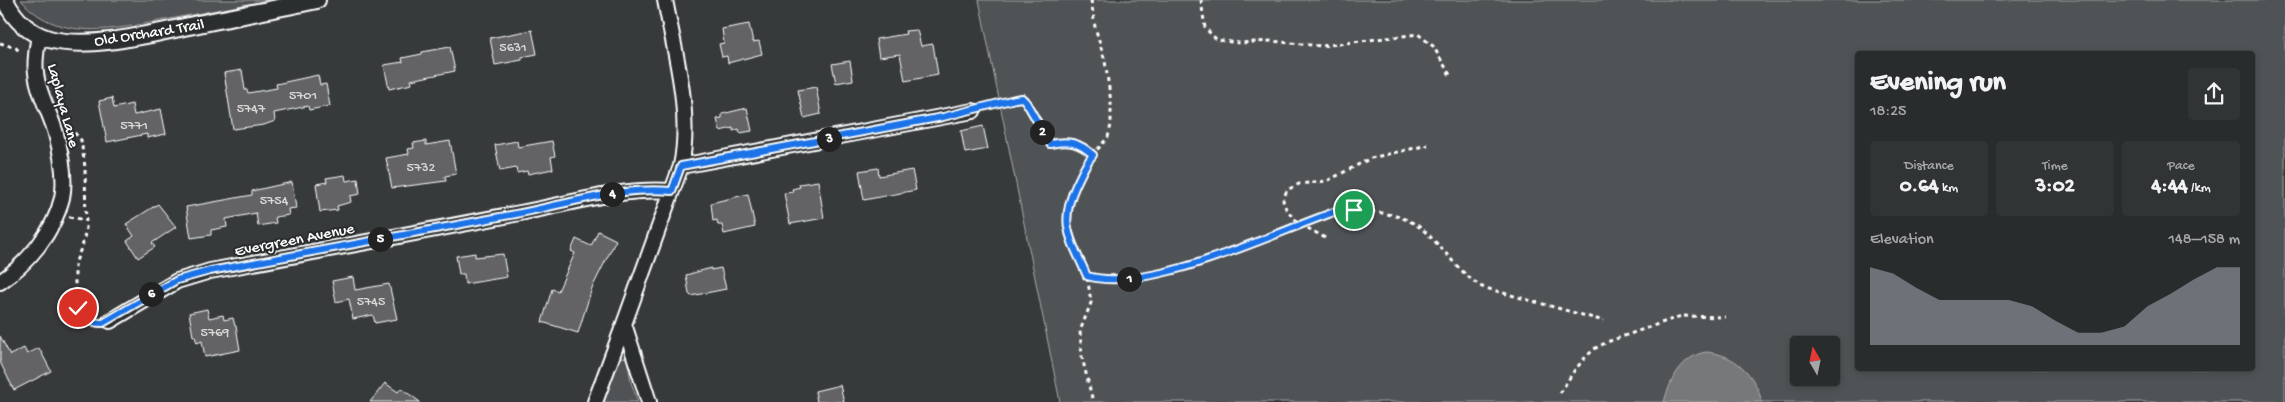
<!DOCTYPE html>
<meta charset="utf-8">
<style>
:root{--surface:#292c2c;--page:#313434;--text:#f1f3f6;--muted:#a5a7a9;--line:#454848;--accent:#8c9099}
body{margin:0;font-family:"Gochi Hand",sans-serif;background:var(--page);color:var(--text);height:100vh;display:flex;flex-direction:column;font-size:19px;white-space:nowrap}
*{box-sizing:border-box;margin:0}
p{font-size:16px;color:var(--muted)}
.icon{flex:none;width:28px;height:28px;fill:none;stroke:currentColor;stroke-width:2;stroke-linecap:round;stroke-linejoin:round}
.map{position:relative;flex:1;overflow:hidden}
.drawer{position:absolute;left:1855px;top:51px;width:400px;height:320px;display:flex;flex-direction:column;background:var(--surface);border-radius:5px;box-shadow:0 2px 8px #0003,0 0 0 1px var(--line)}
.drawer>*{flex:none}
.needle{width:32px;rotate:351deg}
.tools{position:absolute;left:1790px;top:336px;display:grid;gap:10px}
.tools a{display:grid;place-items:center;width:50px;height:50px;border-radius:5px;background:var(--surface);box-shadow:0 2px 8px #0003,0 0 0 1px var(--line);font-size:25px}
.pin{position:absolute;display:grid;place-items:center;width:42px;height:42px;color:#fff;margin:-21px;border:2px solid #fff;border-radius:50%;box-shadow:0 1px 5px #0007}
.km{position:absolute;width:25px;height:25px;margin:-12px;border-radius:50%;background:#222;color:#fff;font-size:14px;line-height:25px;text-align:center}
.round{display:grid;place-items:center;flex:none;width:52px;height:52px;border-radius:5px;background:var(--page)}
.head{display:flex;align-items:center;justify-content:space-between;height:85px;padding:0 15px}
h1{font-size:28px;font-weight:800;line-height:38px}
.figures{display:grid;grid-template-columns:repeat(3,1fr);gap:8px;height:85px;padding:5px 15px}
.figures div{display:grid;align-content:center;border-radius:5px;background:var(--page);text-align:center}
.figures b{font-size:21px;font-weight:800}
.figures small{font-size:14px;font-weight:400}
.figures p{font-size:14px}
.chart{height:140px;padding:10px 15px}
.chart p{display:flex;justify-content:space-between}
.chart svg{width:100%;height:90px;margin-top:5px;fill:var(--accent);opacity:.7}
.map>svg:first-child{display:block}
.green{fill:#505354;stroke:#a8a9aa;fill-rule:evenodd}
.water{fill:#767879;stroke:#adaeaf}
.building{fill:#636465;stroke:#fff}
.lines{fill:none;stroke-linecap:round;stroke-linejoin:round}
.minor-casing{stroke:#fff;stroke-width:18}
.tertiary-casing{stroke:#fff;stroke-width:20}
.path{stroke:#fff;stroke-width:3;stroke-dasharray:4 4;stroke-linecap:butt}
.minor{stroke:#2a2d2e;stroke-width:14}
.tertiary{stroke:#2a2d2e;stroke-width:16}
.route-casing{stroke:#fff;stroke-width:10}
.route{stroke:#1a73e8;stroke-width:6}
.labels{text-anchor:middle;stroke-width:4;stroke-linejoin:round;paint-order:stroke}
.number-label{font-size:14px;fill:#d8d8d8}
.street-label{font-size:16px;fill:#fff;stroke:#2a2d2e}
</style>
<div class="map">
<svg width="2285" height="402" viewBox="0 0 2285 402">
<rect width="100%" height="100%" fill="#373a3b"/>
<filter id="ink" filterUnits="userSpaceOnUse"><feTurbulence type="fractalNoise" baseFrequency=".02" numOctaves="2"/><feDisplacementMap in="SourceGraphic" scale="10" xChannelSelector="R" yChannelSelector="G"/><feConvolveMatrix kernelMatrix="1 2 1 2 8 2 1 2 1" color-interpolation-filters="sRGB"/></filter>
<g filter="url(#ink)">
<path class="green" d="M 21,0 L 269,0 C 238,6 207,12 175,18 C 124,27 60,46 21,0 Z
M 979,0 L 2285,0 L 2285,402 L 1060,402 ZM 1858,54 L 2252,54 L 2252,369 L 1858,369 ZM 1799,345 L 1831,345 L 1831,378 L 1799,378 Z
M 616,356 L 627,358 L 631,382 L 638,402 L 601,402 Z"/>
<path class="water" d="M 1706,352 C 1735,354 1755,374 1762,402 L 1664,402 C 1670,380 1682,356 1706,352 Z"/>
<path class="building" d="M 749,24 L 753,42 L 759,41 L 762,54 L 728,63 L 727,56 L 722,57 L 719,44 L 724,43 L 722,29 Z
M 532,30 L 537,54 L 522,57 L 522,60 L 495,65 L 490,38 Z
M 917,30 L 921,46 L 933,44 L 938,75 L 905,81 L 900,54 L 879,57 L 876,39 L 906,34 L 905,31 Z
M 450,47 L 455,71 L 411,80 L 412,84 L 389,89 L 384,65 L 403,62 L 402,58 L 422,54 L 422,52 Z
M 850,61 L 853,80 L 836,83 L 832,64 Z
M 242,70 L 245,90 L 247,90 L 248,93 L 277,88 L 276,84 L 318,75 L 320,85 L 326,84 L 330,106 L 309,110 L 308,106 L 274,113 L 275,121 L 264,125 L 233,129 L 224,73 Z
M 816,87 L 821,114 L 804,118 L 798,90 Z
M 112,98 L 114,108 L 132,104 L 134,115 L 161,109 L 166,134 L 147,138 L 147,134 L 107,142 L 99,101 Z
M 747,108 L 752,131 L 740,133 L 739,129 L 733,131 L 733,128 L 720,131 L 717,119 L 722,118 L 722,114 Z
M 983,126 L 988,149 L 965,153 L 961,131 Z
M 426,141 L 426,145 L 450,141 L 456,174 L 445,176 L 446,181 L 392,188 L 386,158 L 409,154 L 408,149 L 414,148 L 413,143 Z
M 517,141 L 518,147 L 552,141 L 555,156 L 551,157 L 553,169 L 528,174 L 527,171 L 517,173 L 516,168 L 500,171 L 495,145 Z
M 878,168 L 879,176 L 912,170 L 916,190 L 864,200 L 859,171 Z
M 345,175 L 346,181 L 358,179 L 360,194 L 350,196 L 351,202 L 337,206 L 338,210 L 320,212 L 316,184 L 327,182 L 326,178 Z
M 818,181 L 824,218 L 790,224 L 784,193 L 793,192 L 792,189 L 800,187 L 799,184 Z
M 292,182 L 296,208 L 288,209 L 289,215 L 275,217 L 276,223 L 258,226 L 256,213 L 226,219 L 227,227 L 211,230 L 211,235 L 191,238 L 186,207 L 252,195 L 252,191 Z
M 748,194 L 755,227 L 724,234 L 722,225 L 718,225 L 717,220 L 713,221 L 711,203 Z
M 158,204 L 176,227 L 152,243 L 155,247 L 138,258 L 127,241 L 134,236 L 126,224 Z
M 598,231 L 616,240 L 592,288 L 578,333 L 542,322 L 552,289 L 558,291 L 575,253 L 571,251 L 576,239 L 591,246 Z
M 475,253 L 475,257 L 503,254 L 507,277 L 465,284 L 464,274 L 459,274 L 456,256 Z
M 711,268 L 711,270 L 721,268 L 726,289 L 691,296 L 689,294 L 686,275 Z
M 353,277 L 355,290 L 389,284 L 397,319 L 375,323 L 373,315 L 353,319 L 349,299 L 336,302 L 332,281 Z
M 207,309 L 209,318 L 223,315 L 224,320 L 233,318 L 235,326 L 236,326 L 240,350 L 205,357 L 202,341 L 197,343 L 195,336 L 193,336 L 189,313 Z
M 0,336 L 10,355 L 24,348 L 27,354 L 39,348 L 51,371 L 14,390 L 0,362 Z
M 385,383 L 398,392 L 401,388 L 420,402 L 370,402 Z
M 840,385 L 844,402 L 817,402 L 815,391 Z"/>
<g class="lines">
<defs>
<path id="minor" d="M 681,166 L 973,111
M 0,282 C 28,263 54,232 62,198 C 66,179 61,153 56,134 C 51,114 38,94 36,73 C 34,60 37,48 39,35
M 110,321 L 177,281 L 210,271 C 313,252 417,233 520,213 C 570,204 621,187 672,191
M 595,402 L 624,324
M 649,402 L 624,324 L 681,166 C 692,112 675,54 665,0"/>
<path id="tertiary" d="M 5,0 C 14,19 28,33 49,39 C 88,50 150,34 189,26 C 232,17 275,9 317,0"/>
</defs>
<use href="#minor" class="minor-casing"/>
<use href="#tertiary" class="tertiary-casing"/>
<path class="path" d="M 1091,0 L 1095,27 L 1105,61 L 1111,102 L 1111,125 L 1108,137 L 1087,162 L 1067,211 L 1068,231 L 1076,254 L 1087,276 L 1089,288 L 1091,303 L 1080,331 L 1082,357 L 1093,402
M 1201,0 L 1205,28 L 1217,40 L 1240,43 L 1271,41 L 1321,46 L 1418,34 L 1433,46 L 1450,75
M 0,43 L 16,48 L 21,53
M 985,106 L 1022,99 L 1032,111 L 1048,143 L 1075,142 L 1093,155
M 69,127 L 81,140 L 85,167 L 86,228 L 83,243 L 75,264 L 75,296 L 79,308 L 85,317 L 97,324
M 69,217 L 86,220
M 1325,238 C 1309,228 1287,220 1283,200 L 1287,190 L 1299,184 L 1327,181 L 1371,158 L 1428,145
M 1087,276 C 1152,294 1272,233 1337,211 C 1360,209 1399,212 1418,226 C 1442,244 1455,270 1482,287 L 1604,321
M 1560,393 L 1574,371 L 1584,359 L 1594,349 L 1607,342 L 1681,316 L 1725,317"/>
<use href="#minor" class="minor"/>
<use href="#tertiary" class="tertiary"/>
</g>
</g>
<g class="lines" filter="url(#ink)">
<defs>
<path id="route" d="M 78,308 C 85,317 91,324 103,323 L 177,280 L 210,271 C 312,252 414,233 516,214 C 568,204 620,186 672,191 L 681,166 L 943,117 L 1015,99 L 1022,98 L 1026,102 L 1050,144 C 1068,140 1079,142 1093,155 C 1085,164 1081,175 1076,185 C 1058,225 1071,239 1087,276 C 1150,294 1273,233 1337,211 L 1354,210"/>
</defs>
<use href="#route" class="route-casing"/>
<use href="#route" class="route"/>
</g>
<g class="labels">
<g class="number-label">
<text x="513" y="51">5631</text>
<text x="303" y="99">5701</text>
<text x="251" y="112">5747</text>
<text x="134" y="129">5771</text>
<text x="421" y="171">5732</text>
<text x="274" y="204">5754</text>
<text x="371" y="305">5745</text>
<text x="215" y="336">5769</text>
</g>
<g class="street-label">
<text transform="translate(149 31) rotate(-9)" y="6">Old Orchard Trail</text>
<text transform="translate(65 105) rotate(75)" y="6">Laplaya Lane</text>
<text transform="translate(294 238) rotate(-11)" y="6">Evergreen Avenue</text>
</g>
</g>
</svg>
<div class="tools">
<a><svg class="needle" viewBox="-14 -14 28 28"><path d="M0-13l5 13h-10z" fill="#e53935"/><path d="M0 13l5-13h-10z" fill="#a5a7a9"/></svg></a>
</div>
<div class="pin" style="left:1354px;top:210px;background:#1e9e55"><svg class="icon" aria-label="arrive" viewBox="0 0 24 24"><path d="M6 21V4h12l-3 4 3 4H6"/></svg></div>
<div class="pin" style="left:78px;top:308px;background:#d93025"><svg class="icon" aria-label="check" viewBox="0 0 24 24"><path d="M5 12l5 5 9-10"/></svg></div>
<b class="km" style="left:1129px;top:279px">1</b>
<b class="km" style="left:1042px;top:132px">2</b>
<b class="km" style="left:829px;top:139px">3</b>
<b class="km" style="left:612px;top:194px">4</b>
<b class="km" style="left:380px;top:239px">5</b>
<b class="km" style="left:151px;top:294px">6</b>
<section class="drawer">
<div class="head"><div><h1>Evening run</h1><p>18:25</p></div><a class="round"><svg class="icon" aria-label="share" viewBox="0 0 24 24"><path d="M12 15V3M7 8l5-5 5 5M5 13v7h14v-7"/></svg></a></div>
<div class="figures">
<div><p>Distance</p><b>0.64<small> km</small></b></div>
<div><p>Time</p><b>3:02</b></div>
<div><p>Pace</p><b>4:44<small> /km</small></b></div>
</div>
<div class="chart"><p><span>Elevation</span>148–158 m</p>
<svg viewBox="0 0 160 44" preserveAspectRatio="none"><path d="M0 44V6L10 9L20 16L30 22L40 22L50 22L60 22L70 25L80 32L90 38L100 38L110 35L120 25L130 19L140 12L150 6L160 6V44z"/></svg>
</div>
</section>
</div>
